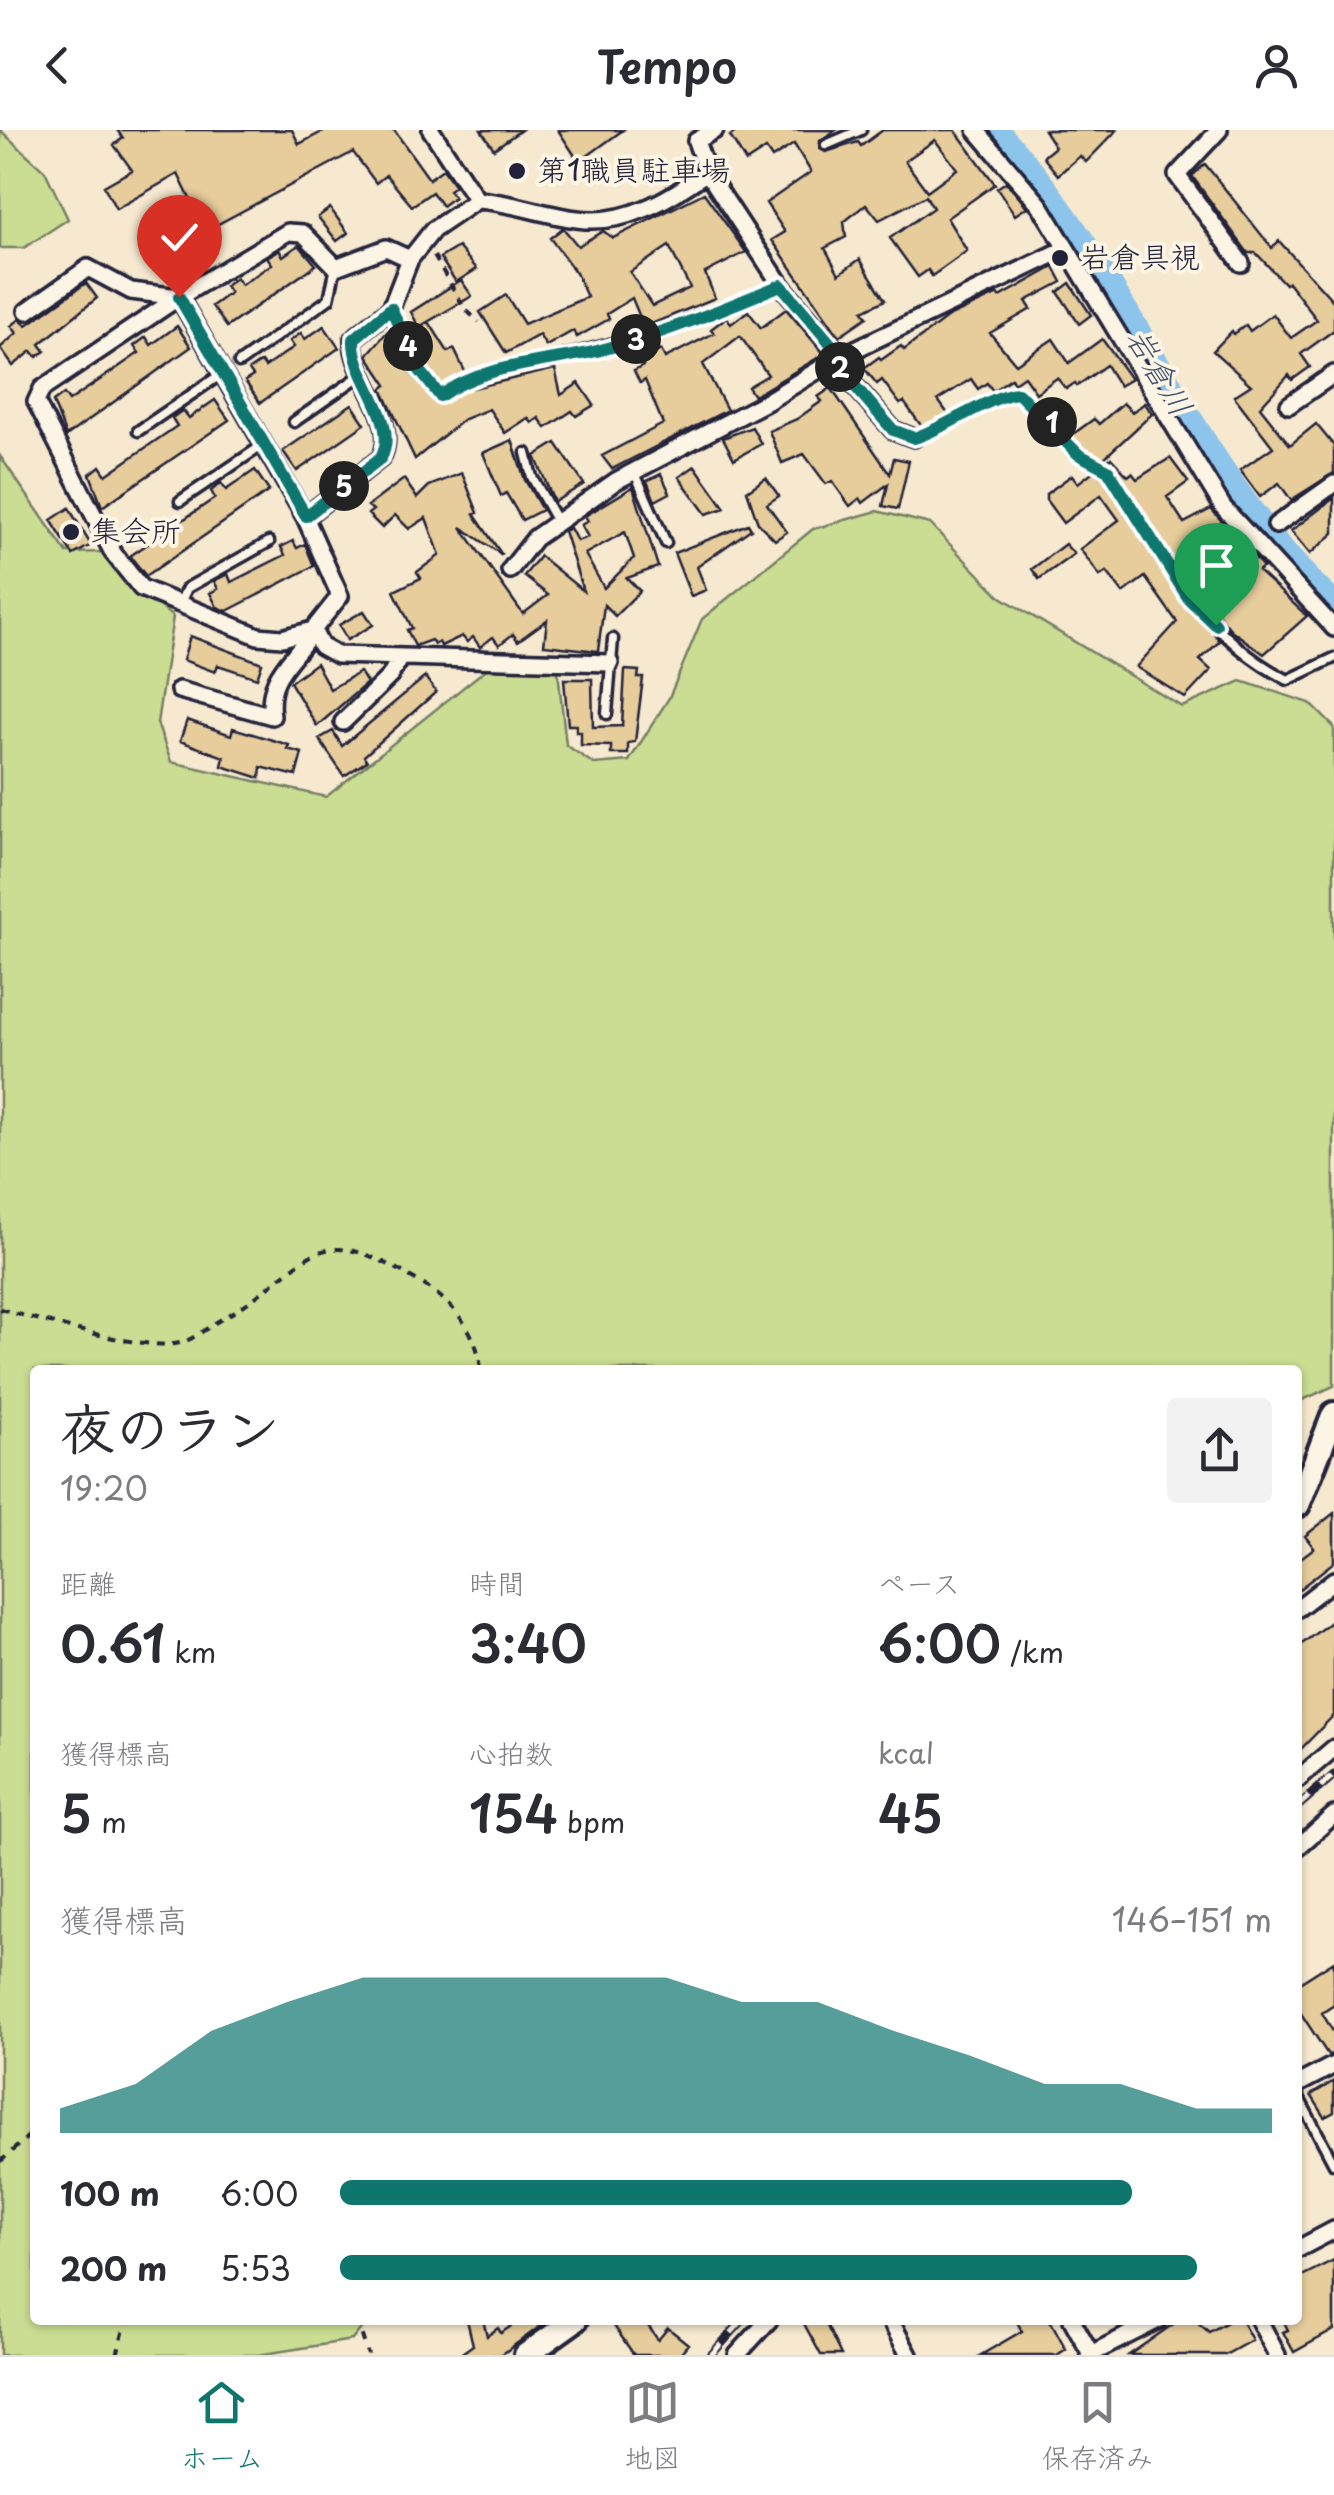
<!DOCTYPE html>
<html lang="ja">
<meta charset="utf-8">
<style>
:root{--surface:#fff;--page:#f2f2f3;--text:#2b2b33;--muted:#7c7c81;--line:#e1e1e2;--accent:#0f766e}
body{margin:0;font-family:"Playpen Sans","Klee One",sans-serif;background:var(--page);color:var(--text);height:100vh;display:flex;flex-direction:column;font-size:38px;white-space:nowrap}
*{box-sizing:border-box;margin:0}
p{font-size:32px;color:var(--muted)}
.icon{flex:none;width:55px;height:55px;fill:none;stroke:currentColor;stroke-width:2;stroke-linecap:round;stroke-linejoin:round}
.map{position:relative;flex:1;overflow:hidden}
.panel{position:absolute;left:30px;top:1235px;width:1272px;height:960px;display:flex;flex-direction:column;background:var(--surface);border-radius:10px;box-shadow:0 2px 8px #0004}
.panel>*{flex:none}
.pin{position:absolute;display:grid;place-items:center;width:85px;height:85px;color:#fff;margin:-102px -42px;border-radius:50% 50% 50% 0;rotate:-45deg;box-shadow:0 0 10px #0007}
.pin .icon{rotate:45deg}
.km{position:absolute;width:50px;height:50px;margin:-25px;border-radius:50%;background:#222;color:#fff;font-size:28px;line-height:50px;text-align:center}
.round{display:grid;place-items:center;flex:none;width:105px;height:105px;border-radius:10px;background:var(--page)}
.headline{display:flex;align-items:center;justify-content:space-between;height:170px;padding:0 30px}
h1{font-size:55px;font-weight:600;line-height:75px}
.figures{display:grid;grid-template-columns:repeat(3,1fr);gap:15px;height:170px;padding:10px 30px}
.figures div{display:grid;align-content:center}
.figures b{font-size:50px;font-weight:600}
.figures small{font-size:28px;font-weight:400}
.figures p{font-size:28px}
.chart{height:280px;padding:20px 30px}
.chart p{display:flex;justify-content:space-between}
.chart svg{width:100%;height:180px;margin-top:10px;fill:var(--accent);opacity:.7}
ul{padding:0 30px;list-style:none;font-size:32px}
li{display:grid;grid-template-columns:160px 120px 1fr;align-items:center;height:75px}
li i{height:25px;border-radius:12px;background:var(--accent)}
header{display:flex;justify-content:space-between;align-items:center;height:130px;padding:0 30px;background:var(--surface);font-size:45px;font-weight:600}
.dock{display:flex;justify-content:space-around;align-items:center;height:140px;border-top:2px solid var(--line);background:var(--surface);font-size:28px;color:var(--muted)}
.dock a{display:grid;justify-items:center;gap:5px}
.dock .current{color:var(--accent)}
.map>svg:first-child{display:block}
.green{fill:#cadd92;stroke:#768066;stroke-width:2.5}
.lines{fill:none;stroke-linecap:round;stroke-linejoin:round}
.river{stroke:#8dc4eb;stroke-width:32}
.building{fill:#e7cd9c;stroke:#22223b;stroke-width:2.5;fill-rule:evenodd}
.service-casing{stroke:#22223b;stroke-width:15}
.minor-casing{stroke:#22223b;stroke-width:22}
.secondary-casing{stroke:#22223b;stroke-width:30}
.path{stroke:#22223b;stroke-width:4;stroke-dasharray:8 8;stroke-linecap:butt}
.service{stroke:#fcf5e5;stroke-width:8}
.minor{stroke:#fcf5e5;stroke-width:15}
.secondary{stroke:#fcf5e5;stroke-width:22}
.rail-casing{stroke:#22223b;stroke-width:9}
.rail{stroke:#fcf5e5;stroke-width:5;stroke-dasharray:15;stroke-linecap:butt}
.route-casing{stroke:#fff;stroke-width:20}
.route{stroke:#0f766e;stroke-width:12}
.poi-dot{fill:#22223b;stroke:#fcf5e5;stroke-width:4}
.labels{text-anchor:middle;stroke-width:8;stroke-linejoin:round;paint-order:stroke}
.poi-label{font-size:30px;fill:#22223b;stroke:#fcf5e5;text-anchor:start}
.water-label{font-size:32px;font-style:italic;fill:#425370;stroke:#fcf5e5}
</style>
<header><svg class="icon" aria-label="back" viewBox="0 0 24 24"><path d="M15 5l-7 7 7 7"/></svg>Tempo<svg class="icon" aria-label="person" viewBox="0 0 24 24"><circle cx="12" cy="8" r="4"/><path d="M4 21q1-7 8-7t8 7"/></svg></header>
<div class="map">
<svg width="1334" height="2225" viewBox="0 0 1334 2225">
<rect width="100%" height="100%" fill="#f6e9cf"/>
<filter id="ink" filterUnits="userSpaceOnUse"><feTurbulence type="fractalNoise" baseFrequency=".01" numOctaves="2"/><feDisplacementMap in="SourceGraphic" scale="20" xChannelSelector="R" yChannelSelector="G"/><feConvolveMatrix kernelMatrix="1 2 1 2 8 2 1 2 1" color-interpolation-filters="sRGB"/></filter>
<g filter="url(#ink)">
<path class="green" d="M 0,0 L 45,41 L 68,89 L 24,118 L 0,118 Z
M 0,326 L 67,423 L 105,422 L 140,461 L 173,487 L 157,593 L 171,632 L 326,667 L 490,536 L 558,541 L 566,615 L 594,634 L 629,631 L 669,568 L 702,489 L 813,399 L 877,381 L 930,394 L 1001,467 L 1182,577 L 1241,551 L 1310,573 L 1334,597 L 1334,1256 L 1298,1272 L 1298,1240 L 35,1240 L 35,2190 L 368,2190 L 352,2210 L 258,2225 L 0,2225 Z"/>
<g class="lines">
<path class="river" d="M 991,0 C 1128,144 1186,344 1334,479"/>
</g>
<path class="building" d="M 117,0 L 292,0 L 299,14 L 326,0 L 394,0 L 429,49 L 443,39 L 455,56 L 449,60 L 454,67 L 442,76 L 432,62 L 412,76 L 386,45 L 376,53 L 353,22 L 160,125 L 152,109 L 161,104 L 154,91 L 191,71 L 178,44 L 116,79 L 104,56 L 132,40 L 114,15 L 123,8 Z
M 481,0 L 521,0 L 494,19 Z
M 558,0 L 623,0 L 579,32 Z
M 739,0 L 836,0 L 820,11 L 820,19 L 826,22 L 858,12 L 861,16 L 883,0 L 955,0 L 995,54 L 947,88 L 967,121 L 932,146 L 928,140 L 918,147 L 890,108 L 933,78 L 926,66 L 879,90 L 866,74 L 844,92 L 846,107 L 825,118 L 839,144 L 860,129 L 885,170 L 863,181 L 867,187 L 839,206 L 772,110 L 785,102 L 766,73 L 811,42 L 794,14 L 772,28 L 766,19 L 746,32 L 730,6 ZM 935,10 L 957,39 L 927,61 L 905,31 Z
M 1044,0 L 1117,0 L 1086,32 L 1080,26 L 1058,45 L 1043,27 L 1055,17 Z
M 1205,34 L 1272,118 L 1279,111 L 1334,172 L 1334,200 L 1301,224 L 1310,237 L 1292,250 L 1289,245 L 1260,277 L 1290,315 L 1316,294 L 1334,316 L 1334,343 L 1291,370 L 1279,353 L 1260,367 L 1240,340 L 1273,317 L 1234,266 L 1251,255 L 1213,221 L 1232,201 L 1234,204 L 1246,195 L 1250,201 L 1273,184 L 1291,208 L 1317,190 L 1288,152 L 1285,154 L 1256,123 L 1248,123 L 1192,46 Z
M 1006,52 L 1027,77 L 1015,85 L 997,58 Z
M 704,63 L 746,122 L 705,143 L 715,168 L 644,197 L 632,168 L 607,184 L 609,189 L 577,207 L 573,201 L 546,216 L 539,205 L 506,223 L 480,182 L 506,165 L 524,194 L 587,167 L 576,143 L 550,108 L 563,98 L 578,116 L 603,101 L 613,108 ZM 669,116 L 690,158 L 652,176 L 630,142 Z
M 330,78 L 348,103 L 337,111 L 318,87 Z
M 299,115 L 316,135 L 227,197 L 212,176 L 230,163 L 225,156 L 236,148 L 241,155 L 272,134 L 267,127 L 279,120 L 283,126 Z
M 458,117 L 477,139 L 456,152 L 440,128 Z
M 1054,137 L 1062,152 L 1026,171 L 1031,179 L 990,203 L 1016,234 L 1053,209 L 1069,233 L 1102,209 L 1131,249 L 1119,256 L 1106,235 L 1077,256 L 1075,253 L 1066,259 L 1057,248 L 1036,263 L 1024,246 L 1014,253 L 1011,248 L 993,261 L 987,253 L 978,259 L 971,249 L 938,270 L 948,284 L 925,301 L 904,272 L 900,274 L 882,250 L 877,254 L 864,238 L 879,227 L 881,230 L 901,216 L 904,220 L 948,187 L 998,164 L 1000,167 Z
M 461,150 L 472,166 L 419,197 L 411,182 Z
M 86,153 L 97,168 L 40,214 L 45,221 L 37,227 L 32,221 L 13,236 L 0,218 L 17,203 L 11,196 L 20,189 L 27,195 Z
M 1070,153 L 1091,185 L 1079,194 L 1058,162 Z
M 786,179 L 824,224 L 754,266 L 748,257 L 768,245 L 740,206 L 703,234 L 727,280 L 612,339 L 602,326 L 663,294 L 645,250 L 640,253 L 634,241 L 643,236 L 640,231 L 661,220 L 665,228 L 714,203 L 711,199 L 727,187 L 731,194 L 748,181 L 761,198 Z
M 429,192 L 448,222 L 454,219 L 473,258 L 555,239 L 561,265 L 579,253 L 594,275 L 576,286 L 572,281 L 546,298 L 539,288 L 532,293 L 528,288 L 505,303 L 489,279 L 464,289 L 415,329 L 382,259 L 387,255 L 367,225 L 387,202 L 397,212 L 411,243 L 435,271 L 444,272 L 446,262 L 423,234 L 410,204 Z
M 177,196 L 191,217 L 66,306 L 53,272 L 64,264 L 69,271 L 139,223 L 134,216 L 146,207 L 151,215 Z
M 324,196 L 339,218 L 260,273 L 245,251 L 253,246 L 249,240 L 261,232 L 265,237 L 294,217 L 290,211 L 301,203 L 305,209 Z
M 831,258 L 890,344 L 894,328 L 909,331 L 898,379 L 883,376 L 888,354 L 863,373 L 860,368 L 850,376 L 832,351 L 826,354 L 804,324 L 782,333 L 769,301 L 797,289 L 822,271 L 818,267 Z
M 215,270 L 229,290 L 102,377 L 90,344 L 100,336 L 106,345 L 177,296 L 172,288 L 183,280 L 189,288 Z
M 1123,273 L 1132,282 L 1145,273 L 1152,284 L 1101,331 L 1069,307 L 1094,289 L 1099,294 Z
M 352,274 L 365,294 L 297,341 L 283,321 Z
M 752,297 L 761,314 L 734,329 L 723,308 Z
M 512,310 L 525,350 L 542,380 L 522,390 L 506,363 L 501,366 L 483,323 Z
M 556,313 L 584,354 L 554,372 L 535,326 Z
M 1111,328 L 1128,346 L 1132,343 L 1137,349 L 1170,328 L 1188,352 L 1167,367 L 1184,393 L 1211,379 L 1263,437 L 1258,441 L 1307,486 L 1264,524 L 1231,500 L 1170,425 L 1113,335 L 1106,332 Z
M 695,336 L 725,378 L 706,384 L 679,347 Z
M 1100,336 L 1157,433 L 1220,511 L 1200,530 L 1211,540 L 1185,568 L 1136,537 L 1177,492 L 1145,447 L 1123,463 L 1107,442 L 1100,446 L 1080,419 L 1119,390 L 1101,365 L 1063,393 L 1046,370 L 1046,364 L 1072,345 L 1078,353 Z
M 255,340 L 269,361 L 146,446 L 130,426 L 215,368 L 211,361 L 221,353 L 226,360 Z
M 462,343 L 478,383 L 474,384 L 502,425 L 461,397 L 523,484 L 548,465 L 524,446 L 540,426 L 583,461 L 564,401 L 570,398 L 577,411 L 588,407 L 581,395 L 588,391 L 585,386 L 633,357 L 658,437 L 627,448 L 640,461 L 615,486 L 604,475 L 598,521 L 544,515 L 547,490 L 518,511 L 513,504 L 499,515 L 493,507 L 480,517 L 473,507 L 467,512 L 462,506 L 441,516 L 439,512 L 434,515 L 431,510 L 415,516 L 407,500 L 412,498 L 394,461 L 421,448 L 417,442 L 440,425 L 426,388 L 409,399 L 395,385 L 382,398 L 368,384 L 373,380 L 368,376 L 404,349 L 417,368 L 429,356 ZM 625,402 L 634,428 L 604,458 L 585,424 Z
M 661,344 L 670,363 L 655,371 L 647,351 Z
M 766,348 L 779,366 L 767,374 L 787,402 L 775,410 L 758,393 L 747,361 Z
M 1334,368 L 1334,403 L 1310,424 L 1291,401 Z
M 69,378 L 91,415 L 73,425 L 51,390 Z
M 748,394 L 751,399 L 697,437 L 706,460 L 691,466 L 674,423 Z
M 293,411 L 297,418 L 305,414 L 314,436 L 227,481 L 217,477 L 210,463 L 218,459 L 214,451 L 228,444 L 231,452 L 285,425 L 281,417 Z
M 1065,414 L 1074,424 L 1039,449 L 1032,439 Z
M 364,481 L 373,495 L 347,510 L 339,495 Z
M 190,506 L 262,533 L 257,548 L 218,535 L 215,542 L 183,530 Z
M 316,533 L 330,559 L 360,542 L 367,553 L 317,596 L 290,552 Z
M 625,540 L 639,541 L 638,548 L 643,548 L 635,612 L 628,613 L 628,624 L 611,624 L 611,616 L 581,615 L 581,602 L 576,602 L 576,595 L 568,595 L 564,549 L 592,549 L 593,597 L 622,596 Z
M 425,547 L 436,562 L 364,626 L 367,631 L 344,646 L 319,609 L 333,601 L 342,616 Z
M 187,590 L 231,605 L 233,598 L 289,615 L 287,619 L 302,623 L 296,646 L 261,637 L 260,648 L 222,636 L 224,627 L 180,611 Z
M 1334,1383 L 1334,1432 L 1298,1460 L 1298,1430 L 1314,1418 L 1305,1406 Z
M 1334,1489 L 1334,1585 L 1298,1622 L 1298,1517 Z
M 1334,1831 L 1334,1875 L 1322,1883 L 1334,1903 L 1334,1924 L 1328,1925 L 1298,1879 L 1298,1854 Z
M 1334,1951 L 1334,1982 L 1325,1987 L 1311,1965 Z
M 1334,2130 L 1334,2200 L 1294,2222 L 1283,2202 L 1288,2200 L 1283,2190 L 1298,2190 L 1298,2148 Z
M 467,2190 L 483,2190 L 487,2206 L 498,2198 L 501,2203 L 520,2190 L 549,2190 L 501,2225 L 459,2225 L 473,2215 Z
M 610,2190 L 644,2190 L 658,2210 L 668,2198 L 688,2214 L 679,2225 L 634,2225 Z
M 802,2190 L 824,2190 L 841,2225 L 821,2225 Z
M 1016,2190 L 1050,2190 L 1066,2219 L 1057,2225 L 981,2225 L 1022,2201 Z
M 1179,2190 L 1195,2190 L 1209,2202 L 1231,2190 L 1241,2190 L 1252,2210 L 1225,2225 L 1129,2225 Z"/>
<g class="lines">
<defs>
<path id="service" d="M 826,15 L 861,0
M 391,179 L 417,238 L 440,266
M 239,233 L 329,169 L 336,137
M 507,238 C 603,219 691,193 781,155
M 294,292 L 361,245
M 138,301 L 223,243
M 526,323 L 532,347 L 556,390
M 1107,339 C 1157,418 1201,507 1288,550 L 1334,528
M 634,341 L 666,413
M 180,371 L 263,315
M 180,473 L 187,458 L 269,412
M 607,584 L 613,509
M 1298,1966 L 1334,2034"/>
<path id="minor" d="M 431,0 L 477,70
M 715,0 L 696,11 L 707,42 L 781,155 L 841,226
M 976,0 L 1040,75 L 1223,377 L 1334,498
M 1219,0 L 1177,45 L 1241,133
M 27,181 L 88,138 L 131,161 L 179,167 L 42,259 L 36,272 L 113,423 L 141,458 L 258,506 L 282,508 L 313,500 L 340,466 L 305,387 L 179,167 L 288,102 L 303,103 L 336,137 L 386,118 L 410,129
M 834,232 L 893,300 L 914,308
M 1289,275 L 1334,244
M 305,387 L 381,328 C 401,291 352,248 353,209 L 391,178 L 410,129 L 433,100 L 477,70 C 512,72 543,85 577,89 C 626,96 669,69 707,42
M 1276,395 L 1334,354
M 510,440 L 535,408 L 616,351 L 768,271 L 841,226 L 1065,119
M 179,560 L 272,586 C 266,545 293,532 313,500 L 321,516 L 337,525 L 610,533
M 343,592 L 390,546 L 399,529
M 1298,1478 L 1334,1450
M 1298,1649 L 1334,1618
M 1298,1717 L 1334,1685
M 1298,1954 L 1334,1935
M 1298,2119 L 1334,2100
M 890,2190 L 909,2225
M 1072,2190 L 1091,2224
M 1259,2190 L 1277,2225
M 737,2225 L 769,2190
M 1089,2225 L 1158,2190"/>
<path id="secondary" d="M 1298,1375 L 1334,1284
M 526,2225 L 575,2190"/>
</defs>
<use href="#service" class="service-casing"/>
<use href="#minor" class="minor-casing"/>
<use href="#secondary" class="secondary-casing"/>
<path class="path" d="M 434,126 L 465,179 L 479,192
M 450,258 L 497,241
M 927,304 C 958,294 985,265 1018,263 C 1047,285 1067,317 1099,335
M 0,1179 C 37,1189 146,1222 180,1213 C 193,1210 208,1197 220,1190 C 317,1135 306,1081 424,1155 C 454,1174 478,1203 481,1240
M 0,2032 L 35,2000
M 357,2190 L 368,2225
M 117,2225 L 126,2192 L 131,2190"/>
<use href="#service" class="service"/>
<use href="#minor" class="minor"/>
<use href="#secondary" class="secondary"/>
<defs>
<path id="rail" d="M 1298,1676 L 1334,1645
M 711,2225 L 743,2190"/>
</defs>
<use href="#rail" class="rail-casing"/>
<use href="#rail" class="rail"/>
</g>
</g>
<g class="lines" filter="url(#ink)">
<defs>
<path id="route" d="M 179,167 L 306,386 L 381,328 C 401,291 352,248 354,209 L 391,178 L 418,238 L 440,266 C 485,234 544,233 597,221 C 660,205 721,180 781,155 L 841,226 L 834,232 L 893,300 L 914,308 C 947,298 990,265 1018,263 L 1078,324 L 1108,340 L 1189,469 L 1216,495"/>
</defs>
<use href="#route" class="route-casing"/>
<use href="#route" class="route"/>
</g>
<g class="poi-dot">
<circle cx="517" cy="41" r="10"/>
<circle cx="1060" cy="128" r="10"/>
<circle cx="71" cy="402" r="10"/>
</g>
<g class="labels">
<g class="poi-label">
<text x="537" y="51">第1職員駐車場</text>
<text x="1080" y="138">岩倉具視</text>
<text x="91" y="412">集会所</text>
</g>
<g class="water-label">
<text transform="translate(1159 242) rotate(59)" y="11">岩倉川</text>
</g>
</g>
</svg>
<div class="pin" style="left:1216px;top:495px;background:#1e9e55"><svg class="icon" aria-label="arrive" viewBox="0 0 24 24"><path d="M6 21V4h12l-3 4 3 4H6"/></svg></div>
<div class="pin" style="left:179px;top:167px;background:#d93025"><svg class="icon" aria-label="check" viewBox="0 0 24 24"><path d="M5 12l5 5 9-10"/></svg></div>
<b class="km" style="left:1052px;top:292px">1</b>
<b class="km" style="left:840px;top:237px">2</b>
<b class="km" style="left:636px;top:209px">3</b>
<b class="km" style="left:408px;top:216px">4</b>
<b class="km" style="left:344px;top:356px">5</b>
<section class="panel">
<div class="headline"><div><h1>夜のラン</h1><p>19:20</p></div><a class="round"><svg class="icon" aria-label="share" viewBox="0 0 24 24"><path d="M12 15V3M7 8l5-5 5 5M5 13v7h14v-7"/></svg></a></div>
<div class="figures">
<div><p>距離</p><b>0.61<small> km</small></b></div>
<div><p>時間</p><b>3:40</b></div>
<div><p>ペース</p><b>6:00<small> /km</small></b></div>
</div>
<div class="figures">
<div><p>獲得標高</p><b>5<small> m</small></b></div>
<div><p>心拍数</p><b>154<small> bpm</small></b></div>
<div><p>kcal</p><b>45</b></div>
</div>
<div class="chart"><p><span>獲得標高</span>146–151 m</p>
<svg viewBox="0 0 160 44" preserveAspectRatio="none"><path d="M0 44V38L10 32L20 19L30 12L40 6L50 6L60 6L70 6L80 6L90 12L100 12L110 19L120 25L130 32L140 32L150 38L160 38V44z"/></svg>
</div>
<ul>
<li><b>100 m</b>6:00<i style="width:85%"></i></li>
<li><b>200 m</b>5:53<i style="width:92%"></i></li>
</ul>
</section>
</div>
<nav class="dock">
<a class="current"><svg class="icon" aria-label="home" viewBox="0 0 24 24"><path d="M3 11l9-7 9 7M6 9v11h12V9"/></svg>ホーム</a>
<a><svg class="icon" aria-label="map" viewBox="0 0 24 24"><path d="M3 6l6-2 6 2 6-2v14l-6 2-6-2-6 2zM9 4v14M15 6v14"/></svg>地図</a>
<a><svg class="icon" aria-label="saved" viewBox="0 0 24 24"><path d="M7 4h10v16l-5-4-5 4z"/></svg>保存済み</a>
</nav>
